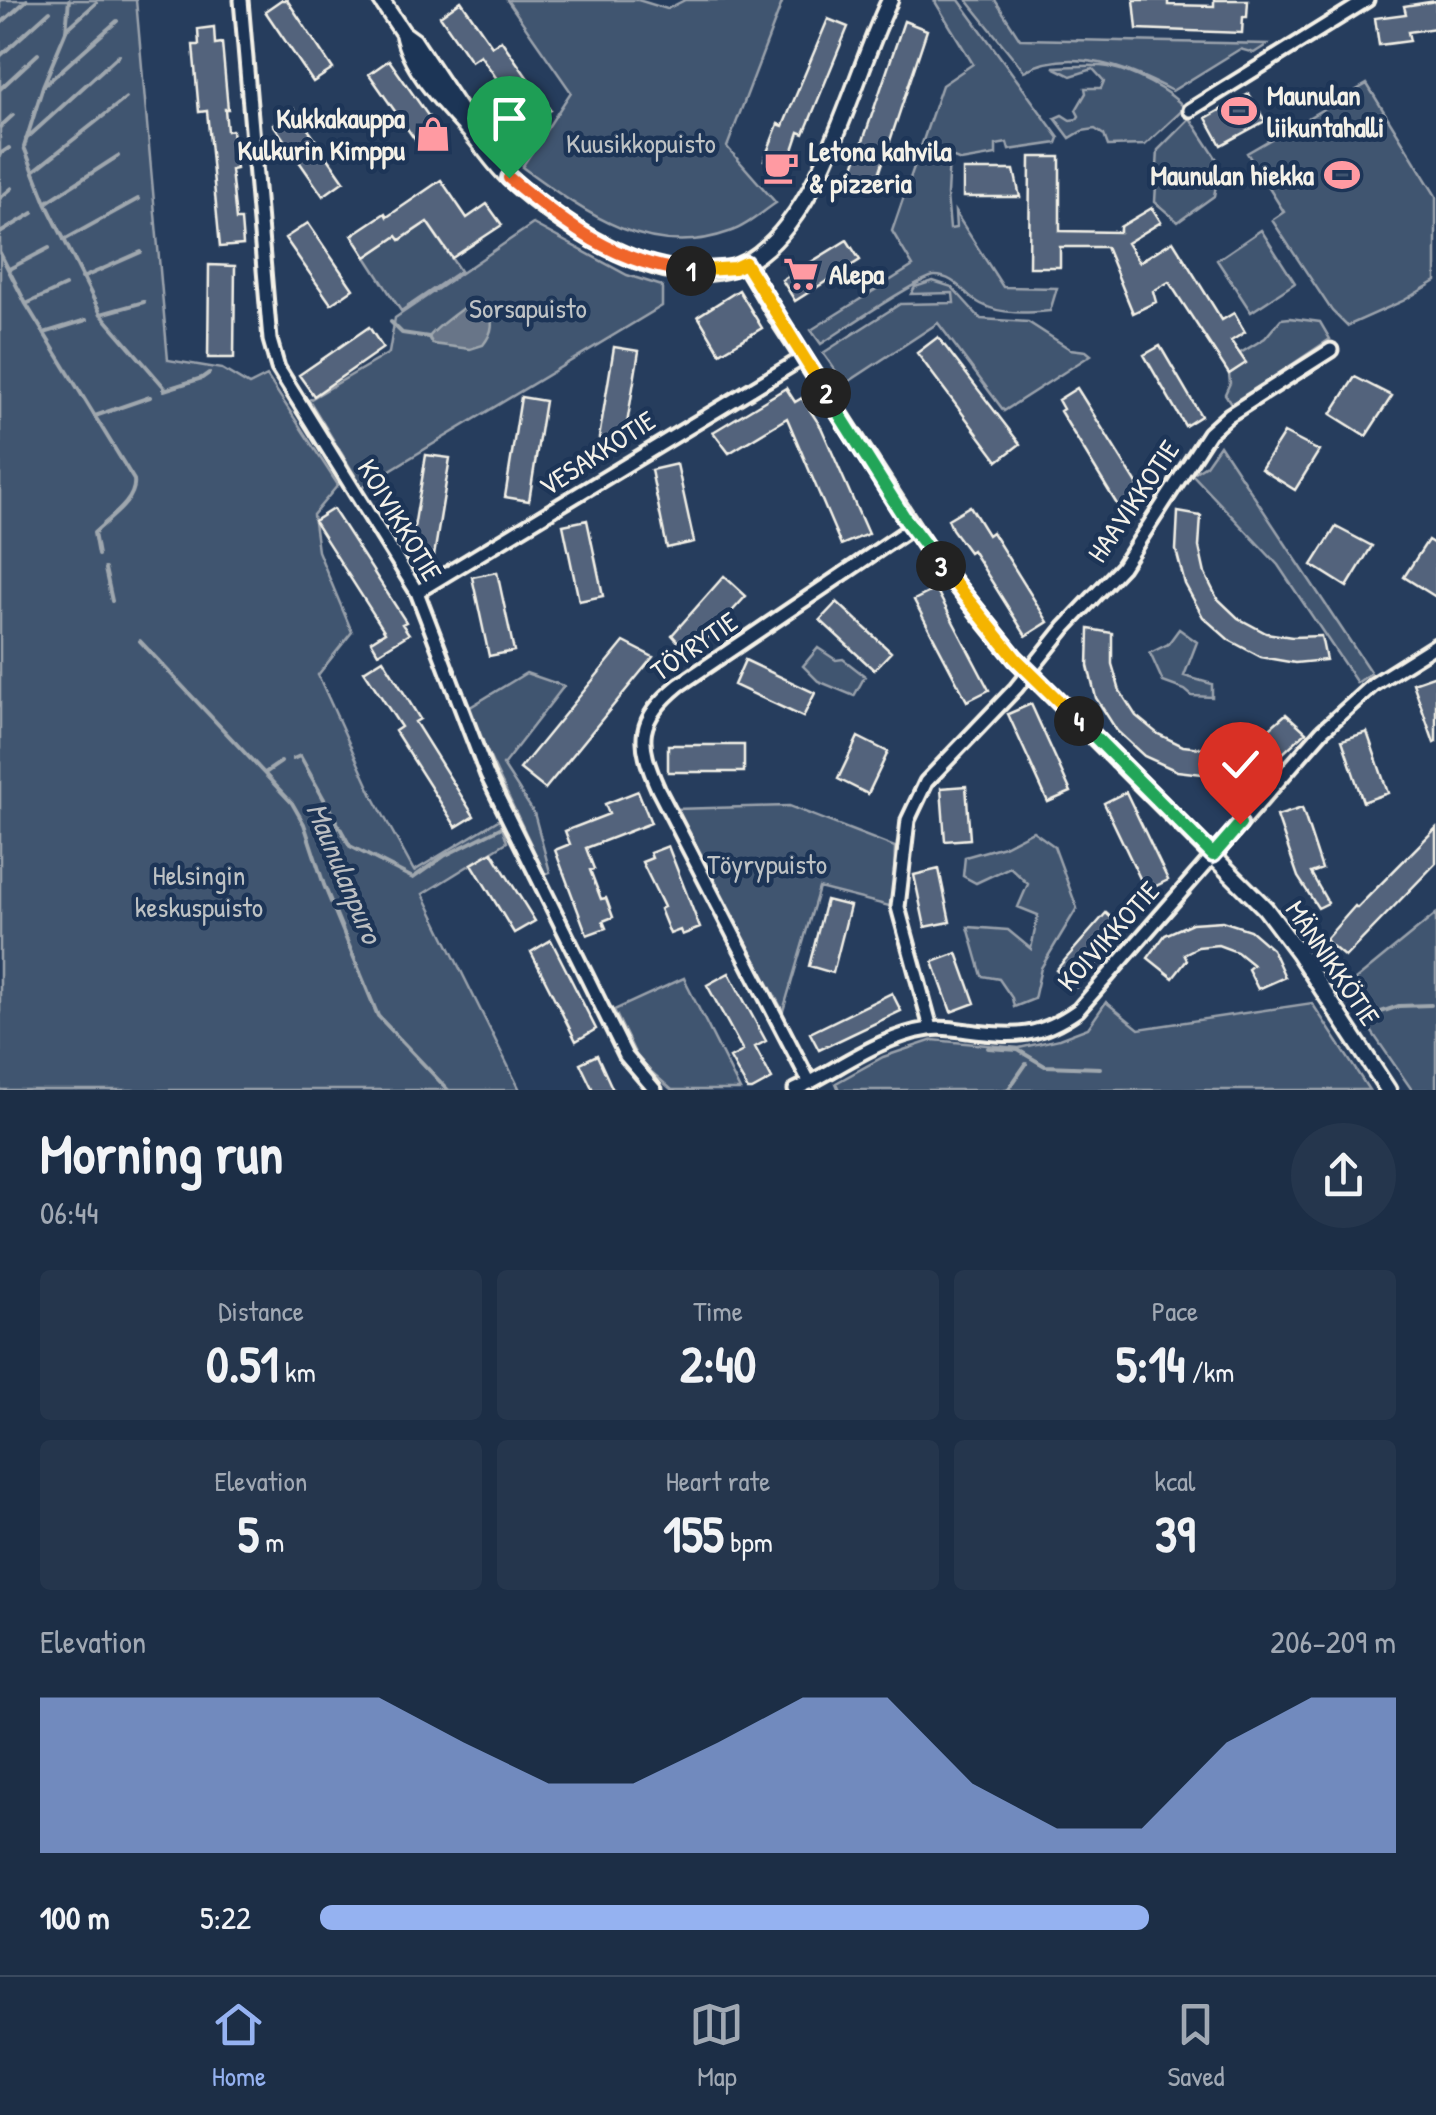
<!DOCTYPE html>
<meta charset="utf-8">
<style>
:root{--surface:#1c2e46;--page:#25364d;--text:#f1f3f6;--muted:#a0a8b3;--line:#3a4a5f;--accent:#95b2f1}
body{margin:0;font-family:"Patrick Hand",sans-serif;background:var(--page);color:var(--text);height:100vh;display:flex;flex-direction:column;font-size:38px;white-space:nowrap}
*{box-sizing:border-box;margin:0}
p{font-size:32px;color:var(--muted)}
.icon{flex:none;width:55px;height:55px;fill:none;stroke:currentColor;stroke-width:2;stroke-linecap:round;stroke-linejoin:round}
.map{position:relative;height:1090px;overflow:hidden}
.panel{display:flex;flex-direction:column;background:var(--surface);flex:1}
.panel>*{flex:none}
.pin{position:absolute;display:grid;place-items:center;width:85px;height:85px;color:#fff;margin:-102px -42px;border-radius:50% 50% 50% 0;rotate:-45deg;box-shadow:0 0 10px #0007}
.pin .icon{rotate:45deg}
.km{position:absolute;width:50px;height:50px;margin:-25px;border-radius:50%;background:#222;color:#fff;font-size:28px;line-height:50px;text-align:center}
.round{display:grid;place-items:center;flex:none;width:105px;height:105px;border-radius:52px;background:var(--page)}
.head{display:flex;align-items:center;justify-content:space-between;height:170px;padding:0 40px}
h1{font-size:55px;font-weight:700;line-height:75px}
.stats{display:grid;grid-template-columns:repeat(3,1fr);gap:15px;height:170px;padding:10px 40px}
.stats div{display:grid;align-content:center;border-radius:10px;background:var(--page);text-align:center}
.stats b{font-size:50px;font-weight:700}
.stats small{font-size:28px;font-weight:400}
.stats p{font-size:28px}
.chart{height:280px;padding:20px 40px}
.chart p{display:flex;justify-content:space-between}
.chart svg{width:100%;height:180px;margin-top:10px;fill:var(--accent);opacity:.7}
ul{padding:0 40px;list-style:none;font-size:32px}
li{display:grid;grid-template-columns:160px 120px 1fr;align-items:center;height:75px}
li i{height:25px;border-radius:12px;background:var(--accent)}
.tabs{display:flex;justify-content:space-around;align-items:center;height:140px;border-top:2px solid var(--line);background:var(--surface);font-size:28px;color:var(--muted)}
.tabs a{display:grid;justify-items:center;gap:5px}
.tabs .current{color:var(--accent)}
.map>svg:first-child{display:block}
.green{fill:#40546f;stroke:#9aa2ac;stroke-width:2.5}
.water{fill:#677588;stroke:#9fa7ae;stroke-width:2.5}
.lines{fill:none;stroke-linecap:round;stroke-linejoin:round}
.stream{stroke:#9fa7ae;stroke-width:4}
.building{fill:#52647b;stroke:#f4f1e8;stroke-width:2.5}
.minor-casing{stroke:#f4f1e8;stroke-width:19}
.tertiary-casing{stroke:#f4f1e8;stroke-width:21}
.minor{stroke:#1d3557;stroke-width:11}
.tertiary{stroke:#1d3557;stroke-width:14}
.split-1-casing{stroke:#fff;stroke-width:20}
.split-2-casing{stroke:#fff;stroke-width:20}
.split-3-casing{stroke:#fff;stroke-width:20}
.split-4-casing{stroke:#fff;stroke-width:20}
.split-5-casing{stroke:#fff;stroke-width:20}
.split-1{stroke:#f0652b;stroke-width:12}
.split-2{stroke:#f5b400;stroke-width:12}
.split-3{stroke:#22a559;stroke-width:12}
.split-4{stroke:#f5b400;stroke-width:12}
.split-5{stroke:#22a559;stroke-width:12}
.labels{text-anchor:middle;stroke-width:9;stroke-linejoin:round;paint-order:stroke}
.poi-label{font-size:28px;font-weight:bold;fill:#f4f1e8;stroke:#1d3557;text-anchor:start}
.park-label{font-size:28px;fill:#bec2c4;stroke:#1d3557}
.street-label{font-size:28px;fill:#f4f1e8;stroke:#1d3557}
.water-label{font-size:30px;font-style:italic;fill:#bcbfc2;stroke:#1d3557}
</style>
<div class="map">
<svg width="1436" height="1090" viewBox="0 0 1436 1090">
<rect width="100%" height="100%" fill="#263d5d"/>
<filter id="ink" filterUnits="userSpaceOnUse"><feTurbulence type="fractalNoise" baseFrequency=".01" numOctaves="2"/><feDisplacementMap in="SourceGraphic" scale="20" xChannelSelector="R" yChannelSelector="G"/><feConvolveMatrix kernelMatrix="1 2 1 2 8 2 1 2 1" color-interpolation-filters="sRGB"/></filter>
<g filter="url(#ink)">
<path class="green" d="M 0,0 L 136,0 L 168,360 L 222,369 L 249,385 L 267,376 L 338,485 L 313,515 L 318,551 L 352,632 L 318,675 L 374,798 L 414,871 L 500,819 L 507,842 L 423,894 L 520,1090 L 0,1090 Z
M 507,0 L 638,0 L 667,9 L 685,0 L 783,0 L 727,147 L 776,203 C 762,212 746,227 729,232 C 649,261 584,212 522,167 L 571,92 Z
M 934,0 L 959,0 L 1059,138 L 1057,143 L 1009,150 L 1007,143 L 996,145 L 996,155 L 961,161 L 949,156 L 947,195 L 950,229 L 956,228 L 955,212 L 1003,287 L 1057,288 L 1050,311 C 1028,313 1001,315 981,304 C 964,295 956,276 935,276 C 921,276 840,332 821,344 L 811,330 L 913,266 L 892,231 L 942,85 L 973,64 Z
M 967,0 L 995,0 L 1020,39 L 1268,44 L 1254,53 L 1240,49 L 1172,91 C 1129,68 1072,46 1024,71 Z
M 1053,67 C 1071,67 1091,64 1109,67 C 1133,72 1169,90 1185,108 L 1145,145 L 1108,146 L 1104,135 L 1095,129 L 1082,131 L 1070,138 L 1055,118 L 1062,115 L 1070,120 L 1077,119 L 1079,116 L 1076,110 L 1086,93 L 1085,88 L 1101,88 L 1104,81 L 1093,69 L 1071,76 Z
M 1367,84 L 1436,196 L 1436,281 L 1403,301 L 1347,326 L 1332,311 L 1272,220 L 1284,212 L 1247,153 Z
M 1190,118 L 1220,164 L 1214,196 L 1178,222 L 1155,202 L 1158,150 Z
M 427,222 L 460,271 L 401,311 L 366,257 L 397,236 L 401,240 Z
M 533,224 L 627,275 L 662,286 L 662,306 L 362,487 L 309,400 L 389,353 L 395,318 Z
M 1261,230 L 1295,283 L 1251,312 L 1217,260 Z
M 933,281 L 952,287 L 981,319 L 1028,322 L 1070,349 L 1086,351 L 1091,355 L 1004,411 L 938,323 L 845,384 L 823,353 L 900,304 L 954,303 L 953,293 L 911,294 L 915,287 Z
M 1290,318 L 1320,322 L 1330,339 L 1232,405 L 1225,394 L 1230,383 L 1229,374 L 1245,363 L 1239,354 L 1265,338 L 1281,319 Z
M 1220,445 L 1371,673 L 1357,683 L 1278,565 L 1192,474 L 1206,465 Z
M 1179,629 L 1197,642 L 1184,676 L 1212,684 L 1212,697 L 1192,696 L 1185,690 L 1163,682 L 1150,653 L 1168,644 Z
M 818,648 L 836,660 L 843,659 L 865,676 L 854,696 L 818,681 L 803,666 Z
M 526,673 L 564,686 L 503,765 L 534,813 L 550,872 L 545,874 L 467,709 Z
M 789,806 L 895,847 L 893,907 L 819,888 L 783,1011 L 675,809 Z
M 1033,831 L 1054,846 L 1077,908 L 1041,968 L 1034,999 L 1014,1007 L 1012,998 L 999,979 L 982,976 L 968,927 L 1008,930 L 1031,949 L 1038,915 L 1018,907 L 1028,884 L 1010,867 L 976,883 L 963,876 L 965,857 L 1004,846 Z
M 1436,914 L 1436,1090 L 1412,1090 L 1343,990 Z
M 684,978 L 687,985 L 740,1090 L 672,1090 L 639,1061 L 614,1010 Z
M 1106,1002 L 1139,1029 L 1312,1003 L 1369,1090 L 839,1090 L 836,1083 L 883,1057 L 933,1040 L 1019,1048 L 1059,1039 L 1088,1028 Z"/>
<path class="water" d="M 473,300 L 487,304 C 494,321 494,331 483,345 L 470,349 L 433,344 L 429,337 C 440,323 459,312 473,300 Z"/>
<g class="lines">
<path class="stream" d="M 69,0 L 66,31 L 43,86 L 24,147 L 46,203 L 101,314 L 166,389
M 0,24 L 27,0
M 66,30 L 96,3
M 0,56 L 50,11
M 46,84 L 117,21
M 0,89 L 38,54
M 0,127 L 13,115
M 26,139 L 119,55
M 0,154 L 9,148
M 35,170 L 126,98
M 0,198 L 12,188
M 47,202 L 118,156
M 0,233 L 33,213
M 64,240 L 138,199
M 0,253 L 26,304 L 134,480 C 137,501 108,519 94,533 L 98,555
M 9,269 L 49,248
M 82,278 L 141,252
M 26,304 L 65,286
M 101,314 L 144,302
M 391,322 L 402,333 L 429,337
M 44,333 L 86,320
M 164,390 L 202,378 L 209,373
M 95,416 L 150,397
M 105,569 L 112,601
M 140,641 L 292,803 L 304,824 L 324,885 L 378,1016 L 448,1090
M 293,759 L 300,756 L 350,846 L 413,878 L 444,856 L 504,826
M 265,773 L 281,762
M 1381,1012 L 1399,1006 L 1431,1005
M 988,1048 L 1018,1050 L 1045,1066 L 1100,1068
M 1008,1090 L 1026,1064"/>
</g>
<path class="building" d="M 281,0 L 287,0 L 333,69 L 313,82 L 265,11 Z
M 1134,0 L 1168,0 L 1168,5 L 1214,6 L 1214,0 L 1248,0 L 1247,17 L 1243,17 L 1242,33 L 1137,29 Z
M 461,1 L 492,46 L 501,40 L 550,110 L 529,124 L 480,55 L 471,61 L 440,16 Z
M 1436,1 L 1436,28 L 1408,32 L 1410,41 L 1379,45 L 1375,18 L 1406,14 L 1404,6 Z
M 828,19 L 848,27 L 804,134 L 799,132 L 785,174 L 769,167 L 771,163 L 764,160 L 778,124 L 783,126 Z
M 904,21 L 927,30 L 877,180 L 853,170 Z
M 214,27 L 215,44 L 222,43 L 228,109 L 225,109 L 227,131 L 232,130 L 236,169 L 231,170 L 236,220 L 241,220 L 243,245 L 220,247 L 207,111 L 199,112 L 193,45 L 199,45 L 198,29 Z
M 389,60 L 443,137 L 433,144 L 430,140 L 420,147 L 369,74 Z
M 1249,94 L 1265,121 L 1221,145 L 1206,118 Z
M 294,109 L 344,181 L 323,196 L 273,124 Z
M 1030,157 L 1060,157 L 1060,231 L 1120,232 L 1120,227 L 1152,208 L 1161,222 L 1127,243 L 1139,262 L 1173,241 L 1222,320 L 1234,313 L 1245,332 L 1231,341 L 1246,363 L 1229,374 L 1169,282 L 1153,291 L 1156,302 L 1133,313 L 1106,247 L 1060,247 L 1060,267 L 1029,267 Z
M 963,170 L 1014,170 L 1020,197 L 963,197 Z
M 441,180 L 467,218 L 487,204 L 502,225 L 452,258 L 427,222 L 400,240 L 397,236 L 366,257 L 352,235 L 385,213 L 387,217 Z
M 308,223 L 353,289 L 331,304 L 285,238 Z
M 847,240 L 860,260 L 795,301 L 782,280 Z
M 209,265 L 235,266 L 234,358 L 208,358 Z
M 739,290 L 762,328 L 720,353 L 698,316 Z
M 369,327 L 383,348 L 314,396 L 299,375 Z
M 938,337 L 1020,444 L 998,461 L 917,353 Z
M 1160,346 L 1201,416 L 1185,426 L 1144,355 Z
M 614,347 L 639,351 L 624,442 L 599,438 Z
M 1355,377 L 1392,396 L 1366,436 L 1331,414 Z
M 786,388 L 795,402 L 802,398 L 821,427 L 868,534 L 841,545 L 787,418 L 729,453 L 713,432 Z
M 1077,388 L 1147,500 L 1127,512 L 1122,504 L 1118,506 L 1060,411 L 1063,409 L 1058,400 Z
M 521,397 L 545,401 L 529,501 L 505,497 Z
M 1284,433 L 1319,451 L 1295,490 L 1261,469 Z
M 426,455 L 450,458 L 434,556 L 410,552 Z
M 677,464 L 694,542 L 667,548 L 651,470 Z
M 970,506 L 988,535 L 992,532 L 1048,622 L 1026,636 L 972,550 L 969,552 L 952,529 L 948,519 Z
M 333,509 L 406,622 L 402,624 L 409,634 L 378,653 L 371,641 L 385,632 L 314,521 Z
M 1178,512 L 1201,516 L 1199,547 L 1205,574 L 1217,598 L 1238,618 L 1266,633 L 1292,637 L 1321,636 L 1326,660 L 1295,663 L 1261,657 L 1229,640 L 1203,617 L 1185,584 L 1176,550 Z
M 587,520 L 603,596 L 579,601 L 563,525 Z
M 1336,527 L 1372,546 L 1347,587 L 1312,565 Z
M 1428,540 L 1436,545 L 1436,597 L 1404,577 Z
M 497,572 L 514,651 L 489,656 L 472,577 Z
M 724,576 L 746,596 L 691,656 L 672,635 Z
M 936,589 L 989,690 L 967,701 L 914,600 Z
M 837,602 L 891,652 L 874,670 L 820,620 Z
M 1089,629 L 1112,633 L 1112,664 L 1120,691 L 1136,716 L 1158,734 L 1183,746 L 1210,749 L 1238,744 L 1264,733 L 1286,714 L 1306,732 L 1280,756 L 1247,770 L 1211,775 L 1177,771 L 1144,756 L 1117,731 L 1096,698 L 1088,666 Z
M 624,642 L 653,657 L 545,789 L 520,769 Z
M 383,659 L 420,719 L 415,722 L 474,816 L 456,827 L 395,731 L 401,727 L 364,671 Z
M 745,660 L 815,693 L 803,717 L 734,685 Z
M 1436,675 L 1436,742 L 1434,743 L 1413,683 Z
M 1031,704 L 1071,792 L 1048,802 L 1008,714 Z
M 1367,732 L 1388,793 L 1363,802 L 1342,740 Z
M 858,737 L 888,752 L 868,794 L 838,779 Z
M 668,745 L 744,745 L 744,772 L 668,772 Z
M 966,786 L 970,839 L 945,841 L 941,788 Z
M 638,791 L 651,823 L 586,848 L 594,869 L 590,870 L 601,899 L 606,898 L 613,917 L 603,921 L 606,928 L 587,935 L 555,850 L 570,844 L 565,831 L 609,814 L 605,804 Z
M 1126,792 L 1168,880 L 1146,891 L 1104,803 Z
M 1302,808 L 1322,869 L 1311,873 L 1328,903 L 1318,908 L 1298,877 L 1277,816 Z
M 1436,828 L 1436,863 L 1345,957 L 1325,940 L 1355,906 L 1357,908 Z
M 668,846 L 700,928 L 682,935 L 680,930 L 670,934 L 660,909 L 664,907 L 642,862 L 652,858 L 650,853 Z
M 492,852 L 535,921 L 514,933 L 472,864 Z
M 939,869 L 950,922 L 925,927 L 914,875 Z
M 826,900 L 850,906 L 833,973 L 809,966 Z
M 1106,913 L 1126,931 L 1076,987 L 1056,970 Z
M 1222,921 L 1250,930 L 1272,949 L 1285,977 L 1258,989 L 1248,969 L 1253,965 L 1237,952 L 1218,945 L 1198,947 L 1184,954 L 1187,960 L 1173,978 L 1148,958 L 1165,935 L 1192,923 Z
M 551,940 L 596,1029 L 576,1041 L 531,952 Z
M 957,953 L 975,1003 L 951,1012 L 933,962 Z
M 729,973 L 766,1041 L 755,1047 L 772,1079 L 752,1090 L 748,1090 L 730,1058 L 743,1051 L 707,985 Z
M 892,993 L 901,1011 L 819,1050 L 810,1033 Z
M 597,1055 L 613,1090 L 593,1090 L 580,1063 Z"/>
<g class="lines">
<defs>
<path id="minor" d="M 241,0 L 270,340 L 278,368 L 417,592 L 487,775 L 626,1056 L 655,1090
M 1190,110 L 1367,0
M 417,592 L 803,358
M 931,1028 L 898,907 L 908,820 L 926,782 L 1016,688 L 1065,627 L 1122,567 L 1209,433 L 1229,415 L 1331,350
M 810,1083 L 658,789 C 637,742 636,720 679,685 L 911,528
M 795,1090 C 839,1069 880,1036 929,1029 C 942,1027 955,1029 968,1031 C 1015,1037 1039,1038 1078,1010 L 1322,731 L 1374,684 L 1436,645"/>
<path id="tertiary" d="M 381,0 L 403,33 L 414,41 L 459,109
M 403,33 C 409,67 442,101 465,126 C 481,142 492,162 509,178 C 564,229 685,310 759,254 C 826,203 853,75 890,0
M 745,263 L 777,317 L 929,552 L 1015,658 L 1265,908 L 1298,952 L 1388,1090"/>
</defs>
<use href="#minor" class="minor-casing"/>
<use href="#tertiary" class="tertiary-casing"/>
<use href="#minor" class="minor"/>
<use href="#tertiary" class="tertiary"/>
</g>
</g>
<g class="lines" filter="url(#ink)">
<defs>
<path id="split-1" d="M 509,178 C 563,223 618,266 691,271"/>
<path id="split-2" d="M 691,271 L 734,268 L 745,263 L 826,393"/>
<path id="split-3" d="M 826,393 L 906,520 L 941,566"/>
<path id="split-4" d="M 941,566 L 1015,658 L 1079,721"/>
<path id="split-5" d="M 1079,721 L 1213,855 L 1240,824"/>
</defs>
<use href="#split-1" class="split-1-casing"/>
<use href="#split-2" class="split-2-casing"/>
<use href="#split-3" class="split-3-casing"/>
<use href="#split-4" class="split-4-casing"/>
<use href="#split-5" class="split-5-casing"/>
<use href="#split-1" class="split-1"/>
<use href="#split-2" class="split-2"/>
<use href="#split-3" class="split-3"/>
<use href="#split-4" class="split-4"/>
<use href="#split-5" class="split-5"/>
</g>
<defs>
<symbol id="stadium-bare" viewBox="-9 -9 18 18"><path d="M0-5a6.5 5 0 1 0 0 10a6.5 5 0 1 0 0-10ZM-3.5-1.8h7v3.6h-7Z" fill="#ff9aa2" stroke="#1d3557" stroke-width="2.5" paint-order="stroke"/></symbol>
<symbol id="shop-bare" viewBox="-9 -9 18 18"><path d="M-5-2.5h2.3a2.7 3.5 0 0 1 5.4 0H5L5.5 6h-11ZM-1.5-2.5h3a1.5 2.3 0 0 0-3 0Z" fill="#ff9aa2" stroke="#1d3557" stroke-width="2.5" paint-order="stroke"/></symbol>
<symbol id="cafe-bare" viewBox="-9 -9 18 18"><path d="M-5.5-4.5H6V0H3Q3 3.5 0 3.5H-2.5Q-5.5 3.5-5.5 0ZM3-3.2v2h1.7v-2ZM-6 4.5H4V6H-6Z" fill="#ff9aa2" stroke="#1d3557" stroke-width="2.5" paint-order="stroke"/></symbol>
<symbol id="supermarket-bare" viewBox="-9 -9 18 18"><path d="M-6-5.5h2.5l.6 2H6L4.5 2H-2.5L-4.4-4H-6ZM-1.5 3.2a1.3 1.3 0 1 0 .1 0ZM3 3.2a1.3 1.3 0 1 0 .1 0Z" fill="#ff9aa2" stroke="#1d3557" stroke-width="2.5" paint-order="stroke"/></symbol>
</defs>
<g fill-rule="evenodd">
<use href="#stadium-bare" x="1214" y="86" width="50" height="50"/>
<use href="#shop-bare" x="408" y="109" width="50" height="50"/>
<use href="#cafe-bare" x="756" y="142" width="50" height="50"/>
<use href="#stadium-bare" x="1317" y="150" width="50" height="50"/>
<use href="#supermarket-bare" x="776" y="249" width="50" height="50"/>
</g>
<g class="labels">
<g class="poi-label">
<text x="1267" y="105">Maunulan<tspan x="1267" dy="32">liikuntahalli</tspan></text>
<text x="405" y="128" text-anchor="end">Kukkakauppa<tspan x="405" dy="32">Kulkurin Kimppu</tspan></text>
<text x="809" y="161">Letona kahvila<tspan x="809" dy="32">&amp; pizzeria</tspan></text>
<text x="1314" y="185" text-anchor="end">Maunulan hiekka</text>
<text x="829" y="284">Alepa</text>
</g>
<g class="park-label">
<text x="641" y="153">Kuusikkopuisto</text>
<text x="528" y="318">Sorsapuisto</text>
<text x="767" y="874">Töyrypuisto</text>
<text x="199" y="885">Helsingin<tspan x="199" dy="32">keskuspuisto</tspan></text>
</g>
<g class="street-label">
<text transform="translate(597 453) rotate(-33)" y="10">VESAKKOTIE</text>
<text transform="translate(1133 501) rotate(-56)" y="10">HAAVIKKOTIE</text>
<text transform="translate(400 520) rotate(59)" y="10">KOIVIKKOTIE</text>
<text transform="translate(694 646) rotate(-35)" y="10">TÖYRYTIE</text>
<text transform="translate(1108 936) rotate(-48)" y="10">KOIVIKKOTIE</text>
<text transform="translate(1333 963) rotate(56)" y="10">MÄNNIKKÖTIE</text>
</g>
<g class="water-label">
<text transform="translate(344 873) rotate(67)" y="10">Maunulanpuro</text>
</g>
</g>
</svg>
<div class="pin" style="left:509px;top:178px;background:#1e9e55"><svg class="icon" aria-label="arrive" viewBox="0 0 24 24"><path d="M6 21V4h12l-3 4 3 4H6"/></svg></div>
<div class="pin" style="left:1240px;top:824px;background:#d93025"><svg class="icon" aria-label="check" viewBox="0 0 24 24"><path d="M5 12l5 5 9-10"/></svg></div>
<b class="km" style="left:691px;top:271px">1</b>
<b class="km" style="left:826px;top:393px">2</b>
<b class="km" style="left:941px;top:566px">3</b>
<b class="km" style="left:1079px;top:721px">4</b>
</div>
<section class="panel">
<div class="head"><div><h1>Morning run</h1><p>06:44</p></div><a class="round"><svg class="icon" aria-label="share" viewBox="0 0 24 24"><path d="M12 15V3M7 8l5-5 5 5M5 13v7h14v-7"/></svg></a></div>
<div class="stats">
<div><p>Distance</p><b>0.51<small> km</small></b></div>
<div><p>Time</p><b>2:40</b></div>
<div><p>Pace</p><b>5:14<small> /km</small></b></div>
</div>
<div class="stats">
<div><p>Elevation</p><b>5<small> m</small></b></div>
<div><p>Heart rate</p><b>155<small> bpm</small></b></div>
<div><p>kcal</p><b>39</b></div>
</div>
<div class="chart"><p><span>Elevation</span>206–209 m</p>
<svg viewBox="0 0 160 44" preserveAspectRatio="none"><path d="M0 44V6L10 6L20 6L30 6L40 6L50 17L60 27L70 27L80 17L90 6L100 6L110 27L120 38L130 38L140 17L150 6L160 6V44z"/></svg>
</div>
<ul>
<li><b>100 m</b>5:22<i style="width:77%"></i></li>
</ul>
</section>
<nav class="tabs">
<a class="current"><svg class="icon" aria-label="home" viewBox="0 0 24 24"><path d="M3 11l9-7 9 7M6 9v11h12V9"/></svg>Home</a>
<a><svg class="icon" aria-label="map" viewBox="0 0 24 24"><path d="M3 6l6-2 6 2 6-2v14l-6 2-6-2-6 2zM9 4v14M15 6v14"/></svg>Map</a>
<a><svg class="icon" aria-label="saved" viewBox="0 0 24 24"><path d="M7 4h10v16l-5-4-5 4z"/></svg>Saved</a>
</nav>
